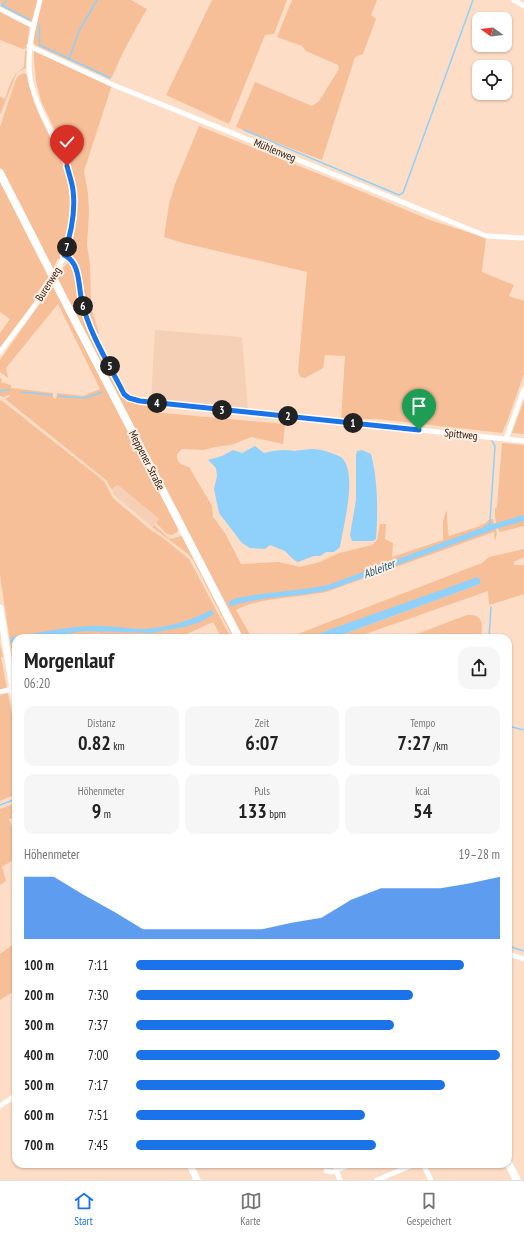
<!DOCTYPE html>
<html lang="de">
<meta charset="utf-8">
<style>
:root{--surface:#fff;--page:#f6f6f6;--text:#222;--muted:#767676;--line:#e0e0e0;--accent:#1a73e8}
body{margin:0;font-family:"PT Sans Narrow",sans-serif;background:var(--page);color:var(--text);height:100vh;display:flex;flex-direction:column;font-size:15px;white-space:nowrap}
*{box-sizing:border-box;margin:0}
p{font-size:13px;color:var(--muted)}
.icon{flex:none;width:22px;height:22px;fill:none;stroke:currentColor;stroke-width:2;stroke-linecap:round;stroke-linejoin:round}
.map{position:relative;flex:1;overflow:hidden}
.drawer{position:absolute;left:12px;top:634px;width:500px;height:534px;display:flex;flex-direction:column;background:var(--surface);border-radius:12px;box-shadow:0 1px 3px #0004}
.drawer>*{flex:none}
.needle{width:26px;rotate:284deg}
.buttons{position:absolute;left:472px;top:12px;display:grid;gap:8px}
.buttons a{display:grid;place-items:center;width:40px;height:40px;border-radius:8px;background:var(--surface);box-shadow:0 1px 3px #0004;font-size:20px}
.pin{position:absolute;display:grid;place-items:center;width:34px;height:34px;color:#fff;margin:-41px -17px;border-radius:50% 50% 50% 0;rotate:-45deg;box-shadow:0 0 4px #0007}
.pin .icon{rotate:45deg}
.km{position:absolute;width:20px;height:20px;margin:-10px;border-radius:50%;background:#222;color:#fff;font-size:11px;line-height:20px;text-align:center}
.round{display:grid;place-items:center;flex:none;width:42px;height:42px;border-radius:12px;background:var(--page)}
.summary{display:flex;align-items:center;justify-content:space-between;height:68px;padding:0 12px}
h1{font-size:22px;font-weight:700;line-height:30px}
.figures{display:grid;grid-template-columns:repeat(3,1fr);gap:6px;height:68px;padding:4px 12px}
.figures div{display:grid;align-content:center;border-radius:10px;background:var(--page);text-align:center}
.figures b{font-size:20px;font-weight:700}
.figures small{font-size:11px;font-weight:400}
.figures p{font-size:11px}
.chart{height:112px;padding:8px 12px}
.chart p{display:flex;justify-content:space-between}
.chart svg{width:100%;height:72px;margin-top:4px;fill:var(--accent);opacity:.7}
ul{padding:0 12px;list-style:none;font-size:13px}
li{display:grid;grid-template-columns:64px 48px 1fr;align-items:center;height:30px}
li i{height:10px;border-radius:5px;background:var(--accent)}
.tabs{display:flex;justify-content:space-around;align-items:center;height:56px;border-top:1px solid var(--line);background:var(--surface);font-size:11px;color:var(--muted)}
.tabs a{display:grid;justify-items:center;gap:2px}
.tabs .selected{color:var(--accent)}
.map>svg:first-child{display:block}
.built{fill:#f5cfb6}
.green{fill:#f6bf98}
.water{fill:#8fd1fa}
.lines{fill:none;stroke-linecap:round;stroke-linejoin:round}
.stream{stroke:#8fd1fa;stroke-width:1.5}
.street{stroke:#fff;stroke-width:5}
.secondary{stroke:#fff;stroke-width:7}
.primary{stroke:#fff;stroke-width:8}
.route-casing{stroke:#fff;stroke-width:8}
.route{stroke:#1a73e8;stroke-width:5}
.labels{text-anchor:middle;stroke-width:4;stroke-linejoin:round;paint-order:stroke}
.street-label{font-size:11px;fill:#27190e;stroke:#feeee2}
.water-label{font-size:12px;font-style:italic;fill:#1a5b7d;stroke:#feeee2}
</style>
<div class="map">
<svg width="524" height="1180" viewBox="0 0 524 1180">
<rect width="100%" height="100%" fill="#feddc6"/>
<path class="built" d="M 155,330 L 242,337 L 248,409 L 151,401 Z
M 118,485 L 159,519 L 152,527 L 114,495 L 112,490 L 114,487 Z"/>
<path class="green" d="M 0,0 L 38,0 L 32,20 L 31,22 L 1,8 Z
M 42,0 L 131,0 L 147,9 C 134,31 122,53 112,77 L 110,79 L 37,46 L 34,43 L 33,40 Z
M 212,0 L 287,0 L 274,34 L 265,35 L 229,124 L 166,95 Z
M 292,0 L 377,0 L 371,15 L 376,19 L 363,54 L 355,57 L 322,160 L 236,127 L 255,82 L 312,106 L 319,101 L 339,69 L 338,65 L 306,51 L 302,46 L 277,37 Z
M 0,10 L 29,26 C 30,32 27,40 27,48 L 23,49 L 0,40 Z
M 25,50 L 27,52 L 26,68 L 18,72 L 15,77 L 0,115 L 0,97 L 5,99 C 10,85 11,76 24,67 Z
M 34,50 L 112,85 L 84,171 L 88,193 L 89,212 L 87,245 L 90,264 L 91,298 L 92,310 L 99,333 L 97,334 L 95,332 L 87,313 L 76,264 L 72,255 L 71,252 L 77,217 L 77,198 L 75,182 L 66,153 L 41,101 L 36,81 L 34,60 Z
M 24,73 L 26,74 L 28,77 C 30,87 32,97 36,107 C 43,126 55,144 62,163 C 74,194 72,228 60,259 L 58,258 L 53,269 L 0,168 L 0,127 L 16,79 L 18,76 Z
M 199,126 L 339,182 L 430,220 L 486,238 L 482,272 L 514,285 L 509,296 L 524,301 L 524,374 L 507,422 L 502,433 L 377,419 L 341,420 L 345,356 L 325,355 L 323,368 L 305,378 L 300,377 L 298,371 L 307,272 L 183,243 L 164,237 L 169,204 L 175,184 Z
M 0,181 L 49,276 L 37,293 L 39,295 L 0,348 L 0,333 L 10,319 L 0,312 Z
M 68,263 L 70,264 L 73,268 L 80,303 L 122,395 L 152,404 L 152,412 L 285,424 L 283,444 L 251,437 L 231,445 L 215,447 L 204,450 L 182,449 L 177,454 C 177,464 180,464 189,467 L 212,506 L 213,517 L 225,533 L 241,564 L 279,562 L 300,567 L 320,562 L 339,553 L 372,545 L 377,540 L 380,524 L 386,524 L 385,539 L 393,543 L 392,557 L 443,540 L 443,521 L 446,511 L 447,512 L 448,533 L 449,536 L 480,526 L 487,522 L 488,520 L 493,519 L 497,533 L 495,541 L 494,532 L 326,592 C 298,598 260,597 236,610 L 252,638 L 241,638 L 58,279 L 65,265 Z
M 53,285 L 179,529 L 177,532 L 172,535 L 167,534 L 156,523 L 159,519 L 118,485 L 114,487 L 112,490 L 106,480 L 5,399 L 10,396 L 9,395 L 4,397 L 0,396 L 0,378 L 2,379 L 1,382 L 11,385 L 11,388 L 53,393 L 53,398 L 56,399 L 57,393 L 83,396 L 100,389 L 58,304 L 6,368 L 8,378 L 0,372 L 0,360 Z
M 1,400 L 104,481 L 113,498 L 152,531 L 162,537 L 189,559 L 231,638 L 222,638 L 213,622 L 178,638 L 101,638 L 99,633 L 65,638 L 16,638 L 16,647 L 11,648 L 0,576 L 0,401 Z
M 524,400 L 524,434 L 512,433 Z
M 502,443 L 524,445 L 524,526 L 500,532 C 495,525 495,516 495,508 L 497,507 Z
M 154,525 L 170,539 L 182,536 L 234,638 L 233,638 L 193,560 L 188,554 L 152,527 Z
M 524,549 L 524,557 L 514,562 L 514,565 L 523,565 L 524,566 L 524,594 L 489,605 L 488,591 L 354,638 L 333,638 L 480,584 L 480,580 L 306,638 L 287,638 L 482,563 L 489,557 Z
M 467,615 C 485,614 482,625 481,638 L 406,638 Z
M 0,644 L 3,657 L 1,657 L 16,736 L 16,794 L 0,801 Z
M 16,803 L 16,817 L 9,819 L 16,840 L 16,858 L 2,867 L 6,881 L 0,885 L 0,809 Z
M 16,942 L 16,990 L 0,1000 L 0,954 Z"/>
<path class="water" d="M 255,446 L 264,453 C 271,451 278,450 285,450 C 289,450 291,451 295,451 C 301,450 307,449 313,449 C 319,449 338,454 342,458 C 358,474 343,527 340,547 L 334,552 L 326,552 L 320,556 L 314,556 L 298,562 L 294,560 L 285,551 L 270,545 L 265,549 L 250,548 L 242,543 L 219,513 L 214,489 L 217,476 L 216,468 L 208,460 L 222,456 L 233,450 L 242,453 Z
M 362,450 L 371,454 C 378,480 378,512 376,539 L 373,541 L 352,541 L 350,535 L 356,500 L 356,455 L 357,451 Z
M 524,515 L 524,521 L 502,527 L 465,540 L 332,589 C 299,598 264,595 232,606 L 230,606 L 228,602 L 236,598 L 261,594 L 304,589 L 328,585 L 484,527 L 489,523 L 490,520 L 491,520 L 491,524 L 493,524 Z
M 478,577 L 480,580 L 480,584 L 333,638 L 306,638 Z
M 211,610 L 212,610 L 214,614 L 200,622 L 188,626 L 152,633 L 84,631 L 41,638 L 16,638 L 16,642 L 10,643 L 10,638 C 37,633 64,627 91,626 C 107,625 122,628 137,629 C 162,629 189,622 211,610 Z"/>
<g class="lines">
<path class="stream" d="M 1,5 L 30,20
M 3,6 L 6,0
M 39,25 C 41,32 38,39 40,45 L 110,78
M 69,59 L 79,31 L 97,0
M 244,130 L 399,195 L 403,193 L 473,0
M 0,392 L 4,390 L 9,390
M 22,392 L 52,395
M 58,396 L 85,398 L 102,392
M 490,521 L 495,446 L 492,441
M 489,638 L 491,607
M 508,726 L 524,730
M 0,805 L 16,799
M 508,946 L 524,951"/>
<path class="street" d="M 514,0 L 524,6
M 0,9 L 33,26
M 29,46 L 111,84 L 486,236 L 524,238
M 64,255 C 81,263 78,286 82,302 C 90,334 109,364 124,394 L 132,400 L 524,441
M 0,352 C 22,322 50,290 64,256 C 76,229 77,192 66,164 C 54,135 36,108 30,78 C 26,51 34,25 40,0
M 506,439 L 524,389
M 0,692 L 12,689
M 508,954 L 524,959
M 0,1106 L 16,1095
M 423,1164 L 431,1180
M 336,1170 L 340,1180
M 326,1171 L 332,1172 L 347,1166 L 346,1164
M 377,1180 L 415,1164"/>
<path class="secondary" d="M 0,608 L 16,709
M 190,1164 L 197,1180"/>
<path class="primary" d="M 0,173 L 51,273
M 55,282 L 239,638
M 508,1163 L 517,1180"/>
</g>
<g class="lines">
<defs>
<path id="route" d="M 67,166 C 69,174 72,182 73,190 C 76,213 71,234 64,255 C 81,263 78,286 82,302 C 90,335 109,364 124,394 L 129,398 L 140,401 L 419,430"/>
</defs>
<use href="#route" class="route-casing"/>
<use href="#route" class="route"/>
</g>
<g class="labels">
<g class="street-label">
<text transform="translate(275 150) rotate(22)" y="4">Mühlenweg</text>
<text transform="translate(48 284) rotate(-58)" y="4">Burenweg</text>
<text transform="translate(461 434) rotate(6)" y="4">Spittweg</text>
<text transform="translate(147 460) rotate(63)" y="4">Meppener Straße</text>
</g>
<g class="water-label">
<text transform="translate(379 569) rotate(-21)" y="4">Ableiter</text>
</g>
</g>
</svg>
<div class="buttons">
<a><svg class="needle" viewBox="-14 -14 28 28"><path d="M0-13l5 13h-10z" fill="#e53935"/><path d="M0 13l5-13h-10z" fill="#767676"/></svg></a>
<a><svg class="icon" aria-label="locate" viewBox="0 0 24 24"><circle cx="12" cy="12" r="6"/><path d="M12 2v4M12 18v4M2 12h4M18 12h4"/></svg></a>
</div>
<div class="pin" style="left:419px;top:430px;background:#1e9e55"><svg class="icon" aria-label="arrive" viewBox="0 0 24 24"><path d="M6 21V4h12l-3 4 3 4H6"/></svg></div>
<div class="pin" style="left:67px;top:166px;background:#d93025"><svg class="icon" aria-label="check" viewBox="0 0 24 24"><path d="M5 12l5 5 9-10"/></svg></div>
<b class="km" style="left:353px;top:423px">1</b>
<b class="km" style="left:288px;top:416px">2</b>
<b class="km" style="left:222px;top:410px">3</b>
<b class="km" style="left:157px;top:403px">4</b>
<b class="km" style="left:110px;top:366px">5</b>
<b class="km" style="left:83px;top:306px">6</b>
<b class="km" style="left:67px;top:247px">7</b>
<section class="drawer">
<div class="summary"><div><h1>Morgenlauf</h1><p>06:20</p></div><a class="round"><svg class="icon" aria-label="share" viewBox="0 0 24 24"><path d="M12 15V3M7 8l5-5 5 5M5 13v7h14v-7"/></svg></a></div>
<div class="figures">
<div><p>Distanz</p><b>0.82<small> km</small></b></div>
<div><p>Zeit</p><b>6:07</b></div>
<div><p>Tempo</p><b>7:27<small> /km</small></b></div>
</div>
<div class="figures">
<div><p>Höhenmeter</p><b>9<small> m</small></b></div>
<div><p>Puls</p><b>133<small> bpm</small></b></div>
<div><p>kcal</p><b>54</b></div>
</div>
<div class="chart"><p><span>Höhenmeter</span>19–28 m</p>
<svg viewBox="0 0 160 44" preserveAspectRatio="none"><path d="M0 44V6L10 6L20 17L30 27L40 38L50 38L60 38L70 38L80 38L90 34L100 31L110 20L120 13L130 13L140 13L150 10L160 6V44z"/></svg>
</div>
<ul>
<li><b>100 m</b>7:11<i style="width:90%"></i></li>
<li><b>200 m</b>7:30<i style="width:76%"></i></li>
<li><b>300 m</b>7:37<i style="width:71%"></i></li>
<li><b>400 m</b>7:00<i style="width:100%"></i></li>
<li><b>500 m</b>7:17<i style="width:85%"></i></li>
<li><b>600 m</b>7:51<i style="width:63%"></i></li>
<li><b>700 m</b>7:45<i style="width:66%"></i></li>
</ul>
</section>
</div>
<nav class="tabs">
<a class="selected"><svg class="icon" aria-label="home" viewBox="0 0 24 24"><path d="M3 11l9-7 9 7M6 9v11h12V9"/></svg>Start</a>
<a><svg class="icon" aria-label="map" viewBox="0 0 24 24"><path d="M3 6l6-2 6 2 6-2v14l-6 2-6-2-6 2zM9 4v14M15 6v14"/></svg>Karte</a>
<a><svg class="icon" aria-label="saved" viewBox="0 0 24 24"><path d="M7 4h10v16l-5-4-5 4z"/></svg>Gespeichert</a>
</nav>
